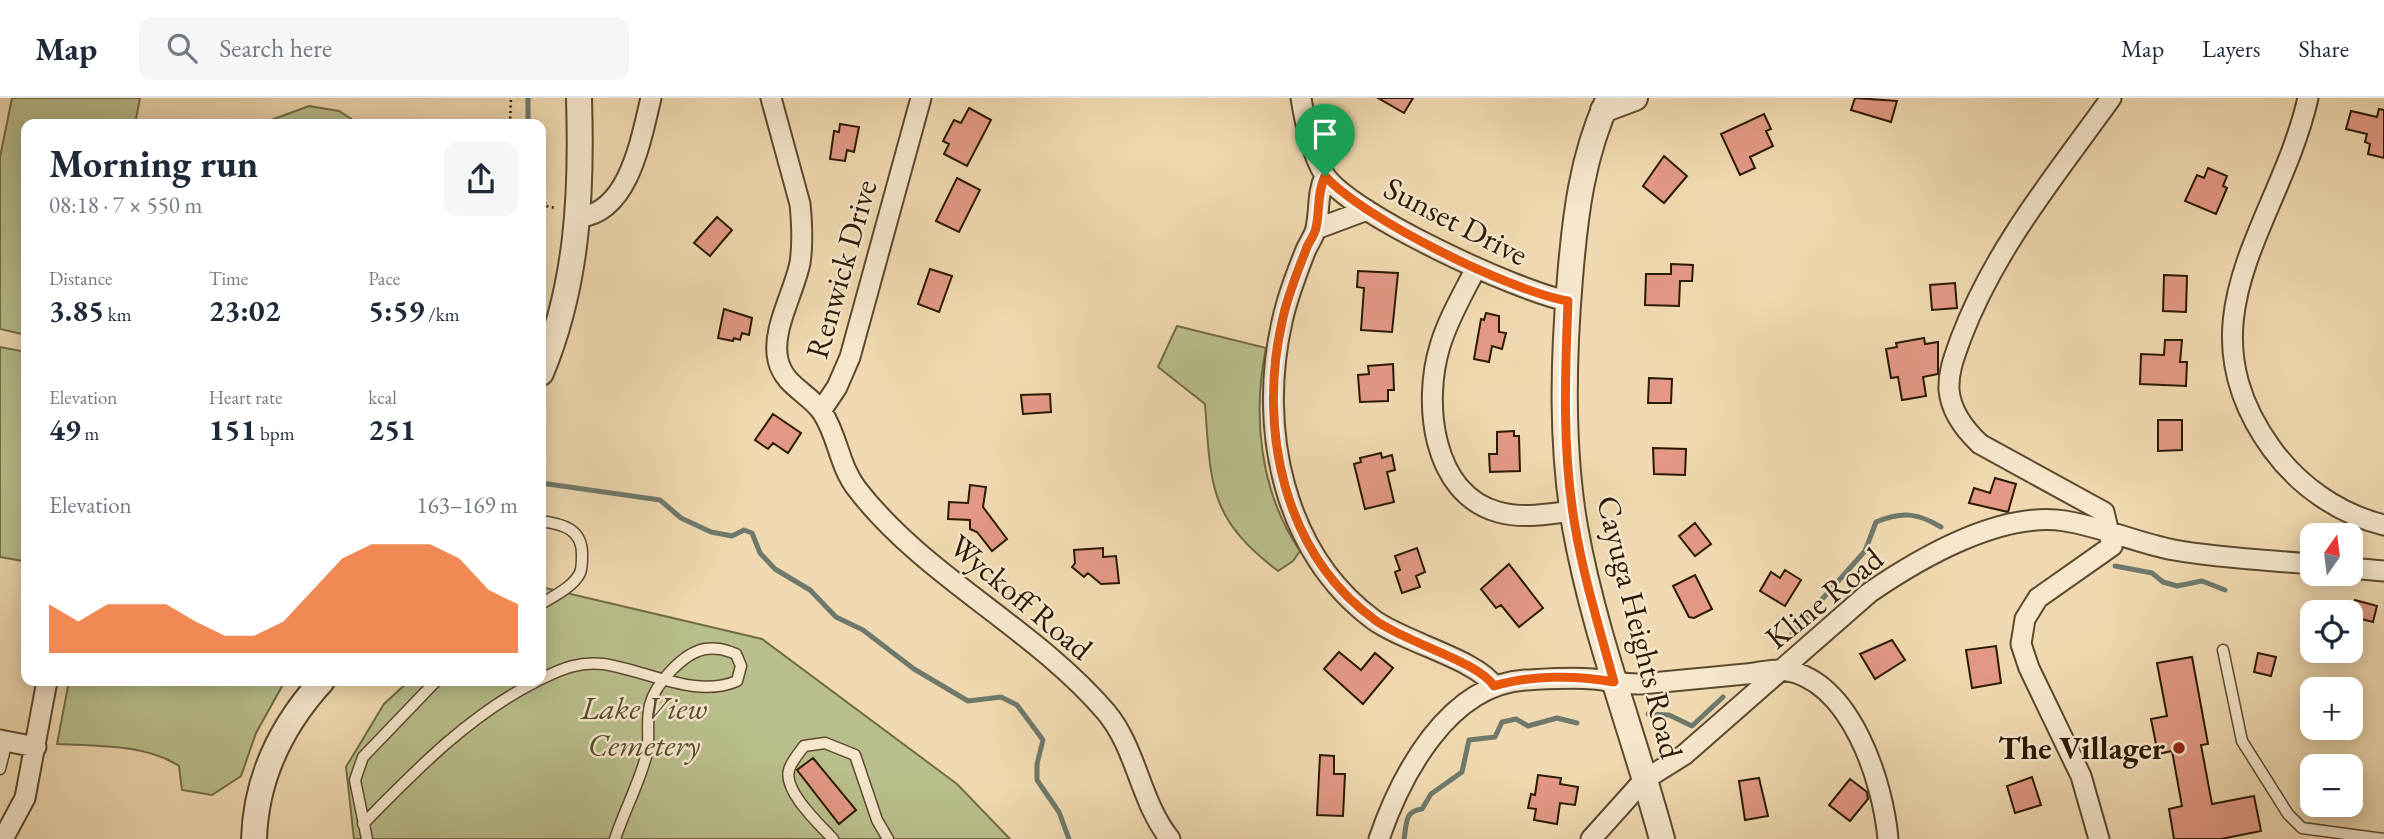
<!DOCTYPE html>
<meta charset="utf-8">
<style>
:root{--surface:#fff;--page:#f6f6f7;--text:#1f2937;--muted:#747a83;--line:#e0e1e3;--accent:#ea580c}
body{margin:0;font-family:"EB Garamond",serif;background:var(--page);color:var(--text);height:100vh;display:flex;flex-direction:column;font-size:26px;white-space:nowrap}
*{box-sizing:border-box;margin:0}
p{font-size:23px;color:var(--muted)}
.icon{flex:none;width:38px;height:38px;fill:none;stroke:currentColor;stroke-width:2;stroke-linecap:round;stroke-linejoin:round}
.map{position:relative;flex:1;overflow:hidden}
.side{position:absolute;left:21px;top:21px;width:525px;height:567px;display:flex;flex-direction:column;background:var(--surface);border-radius:14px;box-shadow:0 4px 18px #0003}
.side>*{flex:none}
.needle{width:46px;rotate:14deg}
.tools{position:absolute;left:2300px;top:425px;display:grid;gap:14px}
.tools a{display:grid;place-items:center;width:63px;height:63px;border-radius:14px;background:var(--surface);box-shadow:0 4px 18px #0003;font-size:35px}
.pin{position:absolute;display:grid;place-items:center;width:60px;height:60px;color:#fff;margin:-72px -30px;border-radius:50% 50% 50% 0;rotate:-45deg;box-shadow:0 0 7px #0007}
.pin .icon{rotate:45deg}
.round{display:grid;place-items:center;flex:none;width:74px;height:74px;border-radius:14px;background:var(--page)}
.summary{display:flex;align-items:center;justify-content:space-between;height:119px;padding:0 28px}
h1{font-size:38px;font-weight:700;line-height:52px}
.stats{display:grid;grid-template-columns:repeat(3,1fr);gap:10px;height:119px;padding:7px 28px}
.stats div{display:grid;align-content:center}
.stats b{font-size:30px;font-weight:700}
.stats small{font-size:19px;font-weight:400}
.stats p{font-size:19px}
.chart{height:196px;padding:14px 28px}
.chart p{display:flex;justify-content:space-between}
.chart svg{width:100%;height:126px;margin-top:7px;fill:var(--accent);opacity:.7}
header{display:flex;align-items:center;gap:42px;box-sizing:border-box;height:98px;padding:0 35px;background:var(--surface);border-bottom:2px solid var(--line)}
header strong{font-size:33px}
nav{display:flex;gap:38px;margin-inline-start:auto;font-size:24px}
.search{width:490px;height:63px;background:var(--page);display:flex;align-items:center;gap:18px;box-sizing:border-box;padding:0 24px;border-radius:14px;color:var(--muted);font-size:26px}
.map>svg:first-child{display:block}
.green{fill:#b9bf8c;stroke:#726c48;stroke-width:2}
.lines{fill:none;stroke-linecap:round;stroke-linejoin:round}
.stream{stroke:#6e796c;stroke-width:5}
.building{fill:#e29885;stroke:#2a1a04;stroke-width:2}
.service-casing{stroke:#5c4a2f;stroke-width:13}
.minor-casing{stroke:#5c4a2f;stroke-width:23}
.tertiary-casing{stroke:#5c4a2f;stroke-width:28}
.path{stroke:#2a1a04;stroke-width:2.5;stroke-dasharray:2 3.5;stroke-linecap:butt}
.service{stroke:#f5e6cc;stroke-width:10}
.minor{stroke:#f5e6cc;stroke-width:19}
.tertiary{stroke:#f5e6cc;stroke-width:24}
.route-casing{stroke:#fff;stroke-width:14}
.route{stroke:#ea580c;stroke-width:9}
.poi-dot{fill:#8f2418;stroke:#f5e6cc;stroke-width:2.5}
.labels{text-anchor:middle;stroke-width:5;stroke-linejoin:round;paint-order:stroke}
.street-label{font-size:32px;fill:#2a1a04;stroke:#f5e6cc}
.park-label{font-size:32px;font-style:italic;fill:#554c2d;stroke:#f5e6cc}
.poi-label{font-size:32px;font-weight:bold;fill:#2a1a04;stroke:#f5e6cc;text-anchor:end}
</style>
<header>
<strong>Map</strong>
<div class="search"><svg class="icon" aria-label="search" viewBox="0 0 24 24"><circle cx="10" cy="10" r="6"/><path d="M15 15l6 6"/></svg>Search here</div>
<nav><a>Map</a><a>Layers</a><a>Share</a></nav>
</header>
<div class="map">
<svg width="2384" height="741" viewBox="0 0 2384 741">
<rect width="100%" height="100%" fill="#f0d9b0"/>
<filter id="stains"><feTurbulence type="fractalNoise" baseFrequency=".00286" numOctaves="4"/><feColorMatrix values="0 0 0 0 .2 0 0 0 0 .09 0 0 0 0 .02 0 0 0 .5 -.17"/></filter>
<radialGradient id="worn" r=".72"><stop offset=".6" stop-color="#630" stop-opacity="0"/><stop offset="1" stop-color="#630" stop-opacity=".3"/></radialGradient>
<path class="green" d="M 12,0 L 140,0 L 135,26 L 26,26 L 26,237 L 0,231 L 0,59 Z
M 309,8 L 339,13 L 359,26 L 260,26 Z
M 1177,228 L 1266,250 C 1252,319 1260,394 1300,453 L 1293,463 L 1278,473 C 1208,420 1211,386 1205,306 L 1158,269 Z
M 0,249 L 26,254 L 26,449 L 23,463 L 0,459 Z
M 541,489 L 762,541 L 957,686 L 1010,741 L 354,741 L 346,669 L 384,606 L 409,583 L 541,583 Z
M 69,583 L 285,583 L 256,635 L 241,678 L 212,697 L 182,692 L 179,668 C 146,646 96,648 57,646 Z"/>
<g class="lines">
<path class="stream" d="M 528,0 L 528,26
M 541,385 L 660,402 L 681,420 L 711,434 L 732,438 L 744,432 L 752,435 L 760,455 L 775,471 L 810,492 L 836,519 L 863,532 L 914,571 L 968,603 L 1001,599 L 1017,607 L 1043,642 L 1037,666 L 1037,682 L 1059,714 L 1069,741
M 2115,468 L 2152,475 L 2163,484 L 2177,488 L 2202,483 L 2225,492
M 1792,535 L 1865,453 L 1876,424 C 1902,413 1918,415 1941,429
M 1648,616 L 1669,617 L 1692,628 L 1723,599
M 1404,741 C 1407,726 1404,713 1422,711 L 1431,696 L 1462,674 L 1469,642 L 1495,639 L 1502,624 L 1516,621 L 1528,628 L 1557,620 L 1577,625"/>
</g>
<path class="building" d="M 1378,0 L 1413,0 L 1404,15 Z
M 1855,0 L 1897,3 L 1891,24 L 1851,12 Z
M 969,10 L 991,22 L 967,68 L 944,56 L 949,46 L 943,43 L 954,22 L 961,25 Z
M 2379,11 L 2384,12 L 2384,60 L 2368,56 L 2370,46 L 2365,44 L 2367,36 L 2346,31 L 2351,13 L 2377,19 Z
M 1764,16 L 1771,31 L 1766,33 L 1773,48 L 1750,59 L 1755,70 L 1740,77 L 1721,36 Z
M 840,26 L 859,29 L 854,54 L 847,52 L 845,63 L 830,61 L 834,33 L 839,34 Z
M 1664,58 L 1687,78 L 1664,105 L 1643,88 Z
M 2208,70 L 2227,78 L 2223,88 L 2227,90 L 2216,116 L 2185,103 L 2197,77 L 2204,80 Z
M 957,80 L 980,92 L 959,134 L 936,123 Z
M 717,119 L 732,132 L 710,158 L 694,145 Z
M 1671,166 L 1693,167 L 1692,183 L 1680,183 L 1679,208 L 1645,207 L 1646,176 L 1671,176 Z
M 930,171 L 952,178 L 939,214 L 918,206 Z
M 1358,173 L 1398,175 L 1392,234 L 1361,232 L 1364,190 L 1357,189 Z
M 2164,177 L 2187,178 L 2186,214 L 2163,213 Z
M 1955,185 L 1957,210 L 1932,212 L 1930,187 Z
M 724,211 L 752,220 L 749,237 L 742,235 L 740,242 L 734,240 L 733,243 L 718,240 Z
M 1486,215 L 1499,218 L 1499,234 L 1506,235 L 1502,251 L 1492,248 L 1489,264 L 1474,261 L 1481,221 L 1484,222 Z
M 1924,240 L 1925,246 L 1938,244 L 1938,276 L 1923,279 L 1926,298 L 1902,302 L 1898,279 L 1891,280 L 1886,251 L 1897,249 L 1896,245 Z
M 2165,242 L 2182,242 L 2180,264 L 2187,264 L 2186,288 L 2140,286 L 2141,256 L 2164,257 Z
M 1393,266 L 1394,292 L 1388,292 L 1388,303 L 1360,304 L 1358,277 L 1369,276 L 1368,268 Z
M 1649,280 L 1672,281 L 1671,305 L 1648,305 Z
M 1050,296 L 1051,314 L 1023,316 L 1021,297 Z
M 773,316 L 801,335 L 788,355 L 773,345 L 768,351 L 755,342 Z
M 2158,322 L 2182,322 L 2182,352 L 2158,353 Z
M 1514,333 L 1514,338 L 1519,338 L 1520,373 L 1490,374 L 1489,356 L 1497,356 L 1497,334 Z
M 1653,350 L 1686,351 L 1685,377 L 1654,376 Z
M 1381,355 L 1382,360 L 1392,357 L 1395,372 L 1387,374 L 1394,404 L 1365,411 L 1354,366 L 1361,364 L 1360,360 Z
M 1995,380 L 2016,386 L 2008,414 L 1969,405 L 1974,390 L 1990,395 Z
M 970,387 L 986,389 L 983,409 L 1007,441 L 992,453 L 977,434 L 970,431 L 970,422 L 948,421 L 949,404 L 968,405 Z
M 1695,425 L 1711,446 L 1695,458 L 1679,438 Z
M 1103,450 L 1103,459 L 1116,458 L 1119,485 L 1101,486 L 1088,475 L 1084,479 L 1072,469 L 1075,465 L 1074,452 Z
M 1417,450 L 1425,474 L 1416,478 L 1420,489 L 1402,495 L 1395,474 L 1400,472 L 1395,458 Z
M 1509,466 L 1543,510 L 1519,529 L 1501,507 L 1496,510 L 1481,491 Z
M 1785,472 L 1801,482 L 1785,508 L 1760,493 L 1771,474 L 1780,480 Z
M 1695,477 L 1712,511 L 1694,520 L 1689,519 L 1673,488 Z
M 2355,502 L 2377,508 L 2373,524 L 2350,518 Z
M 1892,542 L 1905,562 L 1875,581 L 1860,556 Z
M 1996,548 L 2001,585 L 1972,590 L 1966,552 Z
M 1339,554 L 1361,572 L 1375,555 L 1393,570 L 1363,606 L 1324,571 Z
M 2258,555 L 2276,559 L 2271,578 L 2254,574 Z
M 2192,559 L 2208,646 L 2201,647 L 2212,706 L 2254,698 L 2261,733 L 2221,741 L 2174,741 L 2169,711 L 2182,708 L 2172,653 L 2158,656 L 2151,621 L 2167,618 L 2157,565 Z
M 1320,657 L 1334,658 L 1334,676 L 1345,676 L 1343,718 L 1317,717 Z
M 813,660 L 856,712 L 839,726 L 797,672 Z
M 1538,677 L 1561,680 L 1560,686 L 1578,689 L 1575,707 L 1560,705 L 1557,726 L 1534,722 L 1536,711 L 1528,710 L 1531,696 L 1535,697 Z
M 2032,679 L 2041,707 L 2015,715 L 2007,688 Z
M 1759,680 L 1768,718 L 1745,722 L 1739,683 Z
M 1850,681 L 1867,694 L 1868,701 L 1850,723 L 1829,707 Z"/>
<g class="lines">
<defs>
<path id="service" d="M 541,423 C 563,426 583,431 582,458 C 582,463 582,470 580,475 C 573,489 554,498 541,506
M 2223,552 L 2242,643 L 2288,716 L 2302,730 L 2383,741
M 541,581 C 561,571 580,563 603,566 C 646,572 695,601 737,583 L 741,568 L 736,556 C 725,552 717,549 705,551 C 683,555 655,586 650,607 C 646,623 650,640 647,655 C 640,684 624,713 615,741
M 0,671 L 7,643
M 363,726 C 416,672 469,617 537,583
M 367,741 L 355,682 L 363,659 L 436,583
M 833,741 C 820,727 783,693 789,672 C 791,664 799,655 804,648 L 825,645 L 855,657 L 877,722 L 888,741"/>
<path id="minor" d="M 771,0 L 800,106 C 802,126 803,145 800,165 C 794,195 771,232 778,262 C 784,288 809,295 822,314 C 838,338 839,368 857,391 C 925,479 1033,529 1106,614 C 1137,651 1140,704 1170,741
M 1301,0 C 1305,25 1311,54 1324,76 C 1349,116 1519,194 1568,203
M 2308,0 C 2279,127 2177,220 2272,351 C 2299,388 2339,416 2384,427
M 1325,78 C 1317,95 1320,111 1316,130 C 1315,137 1308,146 1305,154 C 1296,177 1287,200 1282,224 C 1258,330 1283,455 1374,522 C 1404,544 1478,562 1494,588
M 580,119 C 629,114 641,41 651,0
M 1316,131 L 1367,112
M 1476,170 C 1463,196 1448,221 1440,248 C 1423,303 1431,395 1498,414 C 1523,421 1547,416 1573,413
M 821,313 L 837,289 L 850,259 L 921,0
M 2350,470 L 2384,473
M 0,642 L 36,649
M 3,741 L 25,700 L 47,583
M 1379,741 C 1401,677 1448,587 1525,582 C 1547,581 1571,579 1593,581 C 1609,582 1624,587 1641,586 C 1676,583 1711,579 1746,576 C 1757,575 1772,571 1783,572 C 1851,581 1883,684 1888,741
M 1591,741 L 1644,682 L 1684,657 L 1869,495 C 1920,460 2001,413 2065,423 C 2103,429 2137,445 2174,452 C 2219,460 2266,462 2312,466
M 2099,741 L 2081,678 L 2029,570 L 2021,546 L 2025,521 L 2038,500 L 2112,448 L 2104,414 L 1980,346 C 1964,331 1951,314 1949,292 C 1948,273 1955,257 1961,240 C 1995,150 2056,77 2111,0"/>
<path id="tertiary" d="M 1609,0 C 1582,57 1575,119 1570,180 C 1563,263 1561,348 1575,429 C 1594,536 1634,637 1662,741
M 1603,12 L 1635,0
M 541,275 C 578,186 582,95 579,0
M 254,741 C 256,679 281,628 322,583"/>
</defs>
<use href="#service" class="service-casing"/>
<use href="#minor" class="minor-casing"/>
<use href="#tertiary" class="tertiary-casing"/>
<path class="path" d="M 510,26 L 511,0
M 541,100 L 548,108
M 541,107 L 555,110"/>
<use href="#service" class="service"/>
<use href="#minor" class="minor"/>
<use href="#tertiary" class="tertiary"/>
</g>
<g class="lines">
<defs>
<path id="route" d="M 1325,78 C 1364,121 1510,193 1568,203 C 1565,278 1562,353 1575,428 C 1584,481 1600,532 1614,584 C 1578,577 1529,577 1494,588 C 1478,563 1404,544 1375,522 C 1283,455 1258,330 1282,224 C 1287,198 1298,173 1307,149 C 1310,142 1315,136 1316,130 C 1320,111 1317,95 1325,78 Z"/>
</defs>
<use href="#route" class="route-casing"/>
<use href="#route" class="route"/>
</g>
<circle class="poi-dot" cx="2179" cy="650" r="7"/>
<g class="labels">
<g class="street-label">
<text transform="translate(1456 123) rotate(27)" y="11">Sunset Drive</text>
<text transform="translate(841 171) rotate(-74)" y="11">Renwick Drive</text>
<text transform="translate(1021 499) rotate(40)" y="11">Wyckoff Road</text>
<text transform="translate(1824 500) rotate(-39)" y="11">Kline Road</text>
<text transform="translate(1640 529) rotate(76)" y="11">Cayuga Heights Road</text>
</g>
<g class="park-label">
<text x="644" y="621">Lake View<tspan x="644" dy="37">Cemetery</tspan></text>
</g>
<g class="poi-label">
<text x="2165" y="661">The Villager</text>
</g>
</g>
<rect width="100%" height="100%" filter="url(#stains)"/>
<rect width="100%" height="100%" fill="url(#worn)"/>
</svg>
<div class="tools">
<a><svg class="needle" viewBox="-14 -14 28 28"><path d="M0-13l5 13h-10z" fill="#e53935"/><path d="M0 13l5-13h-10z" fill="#747a83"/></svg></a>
<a><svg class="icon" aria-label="locate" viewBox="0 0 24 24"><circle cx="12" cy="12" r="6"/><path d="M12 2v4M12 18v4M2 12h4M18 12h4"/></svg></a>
<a>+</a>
<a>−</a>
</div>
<div class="pin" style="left:1325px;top:78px;background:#1e9e55"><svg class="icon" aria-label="arrive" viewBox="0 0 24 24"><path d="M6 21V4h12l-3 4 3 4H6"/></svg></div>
<section class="side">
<div class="summary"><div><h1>Morning run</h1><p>08:18 · 7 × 550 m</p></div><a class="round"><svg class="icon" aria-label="share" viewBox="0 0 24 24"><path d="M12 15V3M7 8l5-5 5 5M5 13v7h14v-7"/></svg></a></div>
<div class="stats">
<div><p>Distance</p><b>3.85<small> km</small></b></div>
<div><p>Time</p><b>23:02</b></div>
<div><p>Pace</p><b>5:59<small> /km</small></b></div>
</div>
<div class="stats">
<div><p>Elevation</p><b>49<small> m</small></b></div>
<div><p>Heart rate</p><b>151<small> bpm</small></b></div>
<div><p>kcal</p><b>251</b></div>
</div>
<div class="chart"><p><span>Elevation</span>163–169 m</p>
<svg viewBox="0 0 160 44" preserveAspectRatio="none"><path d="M0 44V27L10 33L20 27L30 27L40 27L50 33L60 38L70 38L80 33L90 22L100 11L110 6L120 6L130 6L140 11L150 22L160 27V44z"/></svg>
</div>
</section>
</div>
